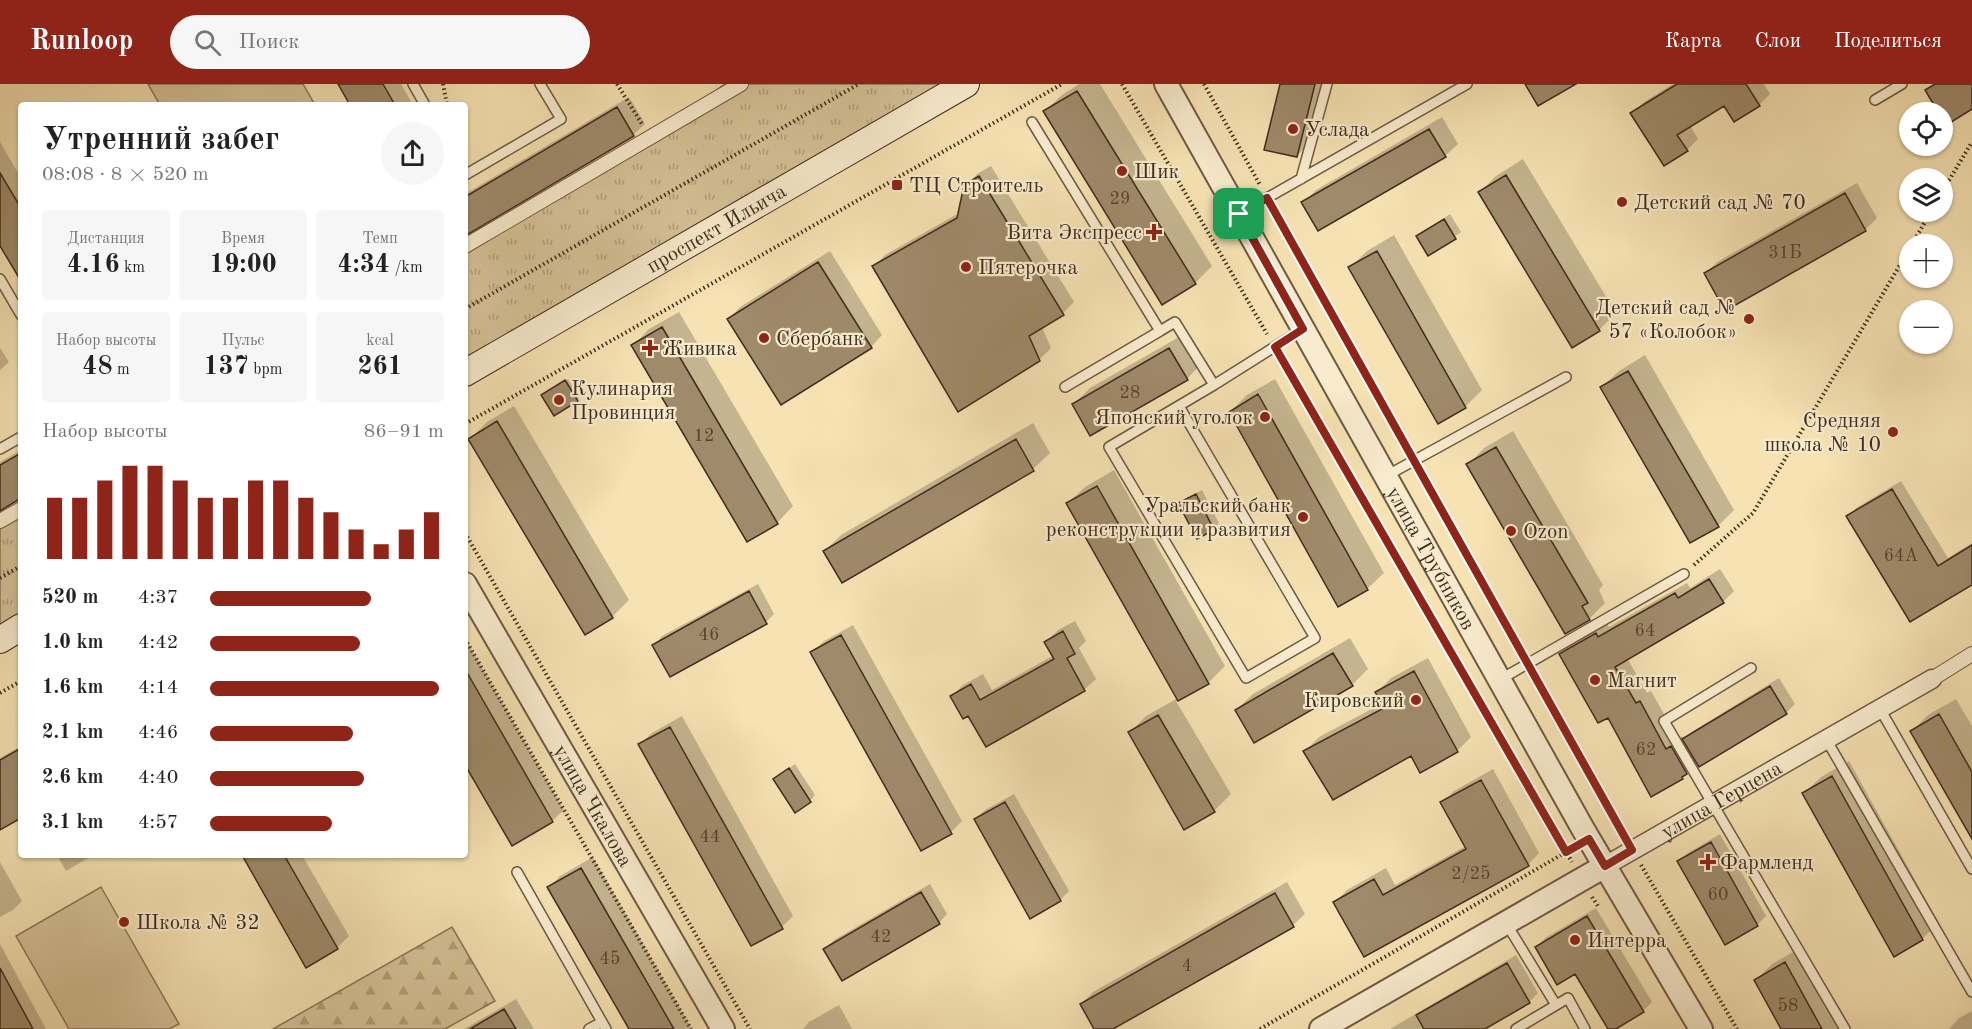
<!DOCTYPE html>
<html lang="ru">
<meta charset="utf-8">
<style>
:root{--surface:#fff;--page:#f6f6f6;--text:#222;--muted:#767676;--accent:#8f2418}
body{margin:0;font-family:"Old Standard TT",serif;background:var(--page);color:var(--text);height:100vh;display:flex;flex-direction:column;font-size:22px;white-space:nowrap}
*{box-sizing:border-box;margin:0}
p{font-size:20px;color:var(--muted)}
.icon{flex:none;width:33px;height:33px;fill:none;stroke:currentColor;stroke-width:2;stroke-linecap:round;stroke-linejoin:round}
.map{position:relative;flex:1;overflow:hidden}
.side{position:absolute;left:18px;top:18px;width:450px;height:756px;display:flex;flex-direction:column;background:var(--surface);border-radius:6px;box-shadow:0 2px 4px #0004}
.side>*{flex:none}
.fabs{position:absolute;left:1899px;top:18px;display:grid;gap:12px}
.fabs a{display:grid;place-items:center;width:54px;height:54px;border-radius:50%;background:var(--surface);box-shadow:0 2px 4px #0004;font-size:30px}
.pin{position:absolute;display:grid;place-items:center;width:51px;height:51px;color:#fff;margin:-26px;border-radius:12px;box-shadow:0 3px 9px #0006}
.round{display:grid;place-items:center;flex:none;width:63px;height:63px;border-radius:32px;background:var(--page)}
.head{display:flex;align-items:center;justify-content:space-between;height:102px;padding:0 24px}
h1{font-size:33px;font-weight:700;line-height:45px}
.metrics{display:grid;grid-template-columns:repeat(3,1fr);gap:9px;height:102px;padding:6px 24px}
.metrics div{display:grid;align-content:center;border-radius:6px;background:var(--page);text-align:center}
.metrics b{font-size:26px;font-weight:700}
.metrics small{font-size:16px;font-weight:400}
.metrics p{font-size:16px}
.chart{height:168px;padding:12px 24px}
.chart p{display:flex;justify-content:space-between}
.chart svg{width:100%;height:108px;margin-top:6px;stroke:var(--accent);stroke-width:6}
ul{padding:0 24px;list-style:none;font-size:20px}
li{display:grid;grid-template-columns:96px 72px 1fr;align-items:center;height:45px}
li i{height:15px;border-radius:8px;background:var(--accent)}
header{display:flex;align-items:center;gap:36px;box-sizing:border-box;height:84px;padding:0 30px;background:var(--accent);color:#fff}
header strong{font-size:28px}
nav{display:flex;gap:33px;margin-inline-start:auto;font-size:21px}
.search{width:420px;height:54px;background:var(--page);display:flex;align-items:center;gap:15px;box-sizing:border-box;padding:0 21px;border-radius:33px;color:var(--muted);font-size:22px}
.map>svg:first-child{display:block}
.grass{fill:#d7c399;stroke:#8c775a;stroke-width:1.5}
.forest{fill:url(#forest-firs);stroke:#8c775a;stroke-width:1.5}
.park{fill:url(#park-tufts);stroke:#8c775a;stroke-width:1.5}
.shadow{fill:#0003}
.building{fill:#9f8a6a;stroke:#412b1b;stroke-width:1.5}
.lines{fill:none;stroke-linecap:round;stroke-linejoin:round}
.service-casing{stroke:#6e5941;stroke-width:12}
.pedestrian-casing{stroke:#6e5941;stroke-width:16}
.minor-casing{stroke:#6e5941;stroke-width:21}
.tertiary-casing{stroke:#6e5941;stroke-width:26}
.secondary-casing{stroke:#412b1b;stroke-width:28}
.path{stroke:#412b1b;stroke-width:4;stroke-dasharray:1.5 3;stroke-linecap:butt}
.service{stroke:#f9ecce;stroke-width:9}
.pedestrian{stroke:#f9ecce;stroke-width:14}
.minor{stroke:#f9ecce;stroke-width:18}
.tertiary{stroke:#f9ecce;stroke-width:22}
.secondary{stroke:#f9ecce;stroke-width:26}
.route-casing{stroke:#fff;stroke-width:12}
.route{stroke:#8f2418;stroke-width:8}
.poi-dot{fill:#8f2418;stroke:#f9ecce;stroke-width:2}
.labels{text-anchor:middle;stroke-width:4.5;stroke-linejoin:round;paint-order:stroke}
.number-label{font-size:18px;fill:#58432f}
.poi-label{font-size:21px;fill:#412b1b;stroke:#f9ecce;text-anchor:start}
.street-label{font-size:21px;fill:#412b1b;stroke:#f9ecce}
</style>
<header>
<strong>Runloop</strong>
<div class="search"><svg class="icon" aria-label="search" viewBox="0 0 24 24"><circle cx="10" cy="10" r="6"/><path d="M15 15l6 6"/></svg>Поиск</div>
<nav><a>Карта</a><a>Слои</a><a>Поделиться</a></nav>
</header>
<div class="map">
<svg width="1972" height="945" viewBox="0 0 1972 945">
<defs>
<pattern id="forest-firs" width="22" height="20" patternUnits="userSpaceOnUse" patternTransform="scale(1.5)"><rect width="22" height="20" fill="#d7c399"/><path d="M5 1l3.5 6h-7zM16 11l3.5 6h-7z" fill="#b09f7c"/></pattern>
<pattern id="park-tufts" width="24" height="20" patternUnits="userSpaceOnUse" patternTransform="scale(1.5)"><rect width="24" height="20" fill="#d7c399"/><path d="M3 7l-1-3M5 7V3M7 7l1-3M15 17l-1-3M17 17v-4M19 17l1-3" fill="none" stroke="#b09f7c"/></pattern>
</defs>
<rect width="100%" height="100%" fill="#f6e2b3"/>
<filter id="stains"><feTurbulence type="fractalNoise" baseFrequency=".00333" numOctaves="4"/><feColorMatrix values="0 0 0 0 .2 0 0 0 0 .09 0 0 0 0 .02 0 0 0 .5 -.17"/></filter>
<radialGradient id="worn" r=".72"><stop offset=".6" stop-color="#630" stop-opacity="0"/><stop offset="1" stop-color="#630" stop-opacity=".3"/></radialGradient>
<path class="grass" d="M 148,0 L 303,0 L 315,21 L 160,21 Z
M 101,803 L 179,940 L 169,945 L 69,945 L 16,852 Z"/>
<path class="forest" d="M 452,843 L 495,917 L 445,945 L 273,945 Z"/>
<path class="park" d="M 725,0 L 948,0 L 465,278 L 465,161 L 650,53 Z
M 21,418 L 21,533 L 0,545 L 0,430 Z"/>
<path class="shadow" d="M 340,0 L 401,0 L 413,21 L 352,21 Z
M 1079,0 L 1100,0 L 1212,182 L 1195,199 L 1045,27 L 1062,11 Z
M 1282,0 L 1326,0 L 1313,55 L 1297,72 Z
M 1673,0 L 1764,0 L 1770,10 L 1759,21 L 1724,20 L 1690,41 L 1698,55 L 1687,66 L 1632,29 L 1644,18 Z
M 629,13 L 645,40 L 633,51 L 465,150 L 465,110 Z
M 1442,33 L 1458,60 L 1445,72 L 1303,119 L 1316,106 Z
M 0,58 L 21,94 L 21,194 L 0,159 Z
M 1523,75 L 1616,229 L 1599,246 L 1572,262 L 1480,108 L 1496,92 Z
M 991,82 L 1074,218 L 1063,229 L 1042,243 L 1051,264 L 1039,276 L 874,183 L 885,171 L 959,129 L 965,102 L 977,90 Z
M 1857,99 L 1877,134 L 1865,146 L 1706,189 L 1717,178 Z
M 1450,130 L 1461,148 L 1429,170 L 1418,152 Z
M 1394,151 L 1482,306 L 1465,323 L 1438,338 L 1350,183 L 1367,167 Z
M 830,167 L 882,251 L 871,263 L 729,235 L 740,223 Z
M 679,228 L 793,422 L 777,439 L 633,262 L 649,245 Z
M 1186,249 L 1203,278 L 1187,295 L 1074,320 L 1090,304 Z
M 0,264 L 9,278 L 0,286 Z
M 1645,271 L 1734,426 L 1718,442 L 1602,303 L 1619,287 Z
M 568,295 L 579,314 L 577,316 L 545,309 Z
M 1275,295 L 1384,489 L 1367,505 L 1230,328 L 1247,311 Z
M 514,322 L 629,516 L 612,533 L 585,549 L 470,355 L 487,338 Z
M 1033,339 L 1050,369 L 1033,385 L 842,497 L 825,467 L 841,451 Z
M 1513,347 L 1603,501 L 1599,506 L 1605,519 L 1589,535 L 1468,381 L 1484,364 Z
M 21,366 L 21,413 L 0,425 L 0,378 Z
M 1114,386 L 1225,582 L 1208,599 L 1176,617 L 1231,710 L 1214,727 L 1130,648 L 1146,632 L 1178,614 L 1068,419 L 1085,403 Z
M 1901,397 L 1948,474 L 1972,459 L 1972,499 L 1910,536 L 1848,433 L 1856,424 Z
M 1202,406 L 1219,439 L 1214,445 L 1198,453 L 1180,420 L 1186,414 Z
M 1720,485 L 1734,507 L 1723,518 L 1627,574 L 1647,609 L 1651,607 L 1678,655 L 1682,652 L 1684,655 L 1693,647 L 1779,594 L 1795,620 L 1786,629 L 1698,678 L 1682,694 L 1609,632 L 1560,570 L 1571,559 L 1607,539 L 1609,543 L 1687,499 L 1690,504 Z
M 758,500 L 774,530 L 766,538 L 654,561 L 662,552 Z
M 1075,537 L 1086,557 L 1079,564 L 1096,595 L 1084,606 L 969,630 L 952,612 L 963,601 L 983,590 L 992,606 L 1054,571 L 1046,558 L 1058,546 Z
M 853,541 L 962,737 L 951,748 L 812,569 L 824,557 Z
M 1350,554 L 1368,585 L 1352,601 L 1236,626 L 1253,610 Z
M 466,556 L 564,726 L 552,737 L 465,678 Z
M 1428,574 L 1471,653 L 1457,667 L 1411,670 L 1305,667 L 1319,653 L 1383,619 L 1377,608 L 1391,594 Z
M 1956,615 L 1972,642 L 1972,752 L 1912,647 L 1928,631 Z
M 682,632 L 793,832 L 782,843 L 640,660 L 652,649 Z
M 21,662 L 21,732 L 0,744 L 0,674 Z
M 1849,677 L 1939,839 L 1922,855 L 1804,709 L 1821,693 Z
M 795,680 L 815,711 L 810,717 L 775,695 Z
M 1493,685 L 1539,769 L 1528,781 L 1364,871 L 1335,818 L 1347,806 L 1386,784 L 1395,801 L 1466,762 L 1442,719 L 1454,707 Z
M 1014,710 L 1069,807 L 1060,816 L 976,735 L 985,726 Z
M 1720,750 L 1766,832 L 1757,841 L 1679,777 L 1688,769 Z
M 57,771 L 93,771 L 66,787 Z
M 243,771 L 302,771 L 349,852 L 337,864 Z
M 593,773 L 692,945 L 631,945 L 549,803 L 560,792 Z
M 0,778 L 22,817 L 13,826 L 0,833 Z
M 1287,798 L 1305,830 L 1293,841 L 1110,945 L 1096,945 L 1081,920 L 1093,908 Z
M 930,800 L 947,830 L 939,839 L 825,865 L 834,856 Z
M 1596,824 L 1652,918 L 1643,927 L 1613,945 L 1610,945 L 1576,888 L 1537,863 L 1545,854 Z
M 0,860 L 46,945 L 0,945 Z
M 1802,863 L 1848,945 L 1783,945 L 1756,896 L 1772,880 Z
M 1516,871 L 1538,909 L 1529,918 L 1482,945 L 1390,945 Z
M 516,915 L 534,945 L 464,945 Z
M 839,921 L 852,945 L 803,945 L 809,938 Z
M 1972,927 L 1972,945 L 1949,945 L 1959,934 Z"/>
<path class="building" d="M 338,0 L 383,0 L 395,21 L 350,21 Z
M 1280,0 L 1315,0 L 1297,73 L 1264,66 Z
M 1525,0 L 1576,0 L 1538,22 Z
M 1677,0 L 1746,0 L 1760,22 L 1734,38 L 1724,22 L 1677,51 L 1688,67 L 1664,82 L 1630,29 Z
M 1935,0 L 1972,0 L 1972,25 L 1945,42 L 1942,37 L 1942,28 L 1938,28 L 1925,6 Z
M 1077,7 L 1196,200 L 1162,221 L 1043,27 Z
M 617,23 L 634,52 L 465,152 L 465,113 Z
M 1429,45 L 1446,73 L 1318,147 L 1301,118 Z
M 0,89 L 21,124 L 21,197 L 0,162 Z
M 1506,91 L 1600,247 L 1572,264 L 1478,108 Z
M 979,92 L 1064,231 L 1029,252 L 1040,277 L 958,328 L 872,182 L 957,134 L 964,101 Z
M 1845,109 L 1866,147 L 1725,227 L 1704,189 Z
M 1444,135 L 1456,155 L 1428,172 L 1416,152 Z
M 1377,167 L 1466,324 L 1438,340 L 1348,183 Z
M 818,178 L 872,264 L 781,321 L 727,235 Z
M 662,243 L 778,440 L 747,458 L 631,261 Z
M 1169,264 L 1188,296 L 1090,352 L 1072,320 Z
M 1628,287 L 1719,443 L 1690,459 L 1600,303 Z
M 565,296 L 578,317 L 554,332 L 541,311 Z
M 1258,310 L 1368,506 L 1338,523 L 1229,328 Z
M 497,337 L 613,534 L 585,551 L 468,355 Z
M 1016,355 L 1034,387 L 842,499 L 823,467 Z
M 1496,363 L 1588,519 L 1582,522 L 1590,536 L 1565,550 L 1466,380 Z
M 21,369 L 21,414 L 0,427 L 0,381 Z
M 1097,402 L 1209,600 L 1178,617 L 1066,419 Z
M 1892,405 L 1938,482 L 1972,461 L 1972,501 L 1910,538 L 1846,432 Z
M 1196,410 L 1214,446 L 1197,455 L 1178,419 Z
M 1709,495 L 1724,519 L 1615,583 L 1636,619 L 1640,617 L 1666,665 L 1671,662 L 1687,690 L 1682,693 L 1683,695 L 1651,713 L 1608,634 L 1598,639 L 1559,570 L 1596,549 L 1598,553 L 1675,509 L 1678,514 Z
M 749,507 L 767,540 L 670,593 L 652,561 Z
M 1063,547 L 1075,570 L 1067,574 L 1085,607 L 986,663 L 968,632 L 963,635 L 950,612 L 971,600 L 980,616 L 1054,575 L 1044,558 Z
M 841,551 L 952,750 L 921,767 L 810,568 Z
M 1333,569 L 1353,602 L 1254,659 L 1235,626 Z
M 465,585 L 553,738 L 512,762 L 465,681 Z
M 1414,587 L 1458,668 L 1420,689 L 1411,672 L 1333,716 L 1303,667 L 1384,624 L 1375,608 Z
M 1770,602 L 1787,630 L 1699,683 L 1682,655 Z
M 1939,630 L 1972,688 L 1972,755 L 1910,647 Z
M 1158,631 L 1215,728 L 1184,746 L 1128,648 Z
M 670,643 L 783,845 L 751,862 L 638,660 Z
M 21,664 L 21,734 L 0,746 L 0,676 Z
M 789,684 L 811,718 L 795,729 L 773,695 Z
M 1832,692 L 1923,856 L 1894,873 L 1802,709 Z
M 1481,696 L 1529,782 L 1364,873 L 1333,818 L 1374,795 L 1383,811 L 1466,765 L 1440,718 Z
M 1005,718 L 1061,817 L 1030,835 L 974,735 Z
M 1711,758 L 1758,842 L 1725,861 L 1677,777 Z
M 242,771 L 284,771 L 338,865 L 306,884 Z
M 581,784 L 674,945 L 629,945 L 547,803 Z
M 921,808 L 940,840 L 842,897 L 823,865 Z
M 1275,809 L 1294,843 L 1113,945 L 1094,945 L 1080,920 Z
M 1587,832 L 1644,928 L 1616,945 L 1608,945 L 1575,890 L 1557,901 L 1535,863 Z
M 1785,878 L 1822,945 L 1781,945 L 1754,896 Z
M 1507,879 L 1530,919 L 1485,945 L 1424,945 L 1416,931 Z
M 0,884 L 33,945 L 0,945 Z
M 504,925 L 516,945 L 470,945 Z"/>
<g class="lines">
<defs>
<path id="service" d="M 413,0 L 425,21
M 1875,16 L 1902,0
M 1032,38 L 1160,247 L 1175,238 L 1214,301 L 1303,245
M 465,91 L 561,35 L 540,0
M 1301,95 L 1327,0
M 1239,130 L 1467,0
M 0,195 L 21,231
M 1065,303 L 1160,247
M 1179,322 L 1315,554 L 1246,594 L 1109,363 L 1214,301
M 0,365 L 21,353
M 1386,392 L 1566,293
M 1751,584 L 1664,637 L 1845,945
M 1501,595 L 1684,490
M 1880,625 L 1972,785
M 1826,655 L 1972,908
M 517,788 L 606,945
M 1506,839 L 1556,921
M 589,945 L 602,938
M 1516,945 L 1568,914 L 1585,945"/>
<path id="pedestrian" d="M 465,162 L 741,0
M 0,437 L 21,425
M 1932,595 L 1972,570"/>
<g id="minor">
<path id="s1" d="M 1605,782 L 1932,595"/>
</g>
<g id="tertiary">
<path id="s2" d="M 1166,0 L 1583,745 L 1701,945"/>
<path id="s3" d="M 465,500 L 723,945"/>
<path d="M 1321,945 L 1605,782"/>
</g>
<g id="secondary">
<path id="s4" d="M 465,289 L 966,0"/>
<path d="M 0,556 L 21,543"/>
</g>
</defs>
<use href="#service" class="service-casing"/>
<use href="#pedestrian" class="pedestrian-casing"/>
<use href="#minor" class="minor-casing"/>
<use href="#tertiary" class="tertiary-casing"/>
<use href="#secondary" class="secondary-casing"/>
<path class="path" d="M 443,0 L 447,21
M 617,0 L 642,40
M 1122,0 L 1267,250
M 1204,0 L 1260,101
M 1942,108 L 1972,58
M 1274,126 L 1408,366
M 1912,160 L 1931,128
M 465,225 L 859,0
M 1281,275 L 1572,778
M 465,340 L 1062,0
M 1421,388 L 1521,568
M 465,449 L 750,945
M 1694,481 L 1753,429 L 1910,164
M 0,494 L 21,482
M 465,555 L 691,945
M 1534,593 L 1623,751
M 0,609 L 21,597
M 1641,781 L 1737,945
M 1592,813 L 1598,822
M 1260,945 L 1568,767"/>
<use href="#service" class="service"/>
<use href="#pedestrian" class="pedestrian"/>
<use href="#minor" class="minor"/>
<use href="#tertiary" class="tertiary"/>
<use href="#secondary" class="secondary"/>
</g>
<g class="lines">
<defs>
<path id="route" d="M 1267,114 L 1632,766 L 1605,782 L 1589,755 L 1566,768 L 1275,263 L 1303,245 L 1239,130 Z"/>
</defs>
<use href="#route" class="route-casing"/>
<use href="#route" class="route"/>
</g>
<g class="poi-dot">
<circle cx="1293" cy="45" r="6"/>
<circle cx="1122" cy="87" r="6"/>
<rect x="891" y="95" width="12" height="12" rx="3"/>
<circle cx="1622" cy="118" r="6"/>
<path d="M1151 139h6v6h6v6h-6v6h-6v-6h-6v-6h6z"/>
<circle cx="966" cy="183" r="6"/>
<circle cx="1749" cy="235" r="6"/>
<circle cx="764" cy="254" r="6"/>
<path d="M647 255h6v6h6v6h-6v6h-6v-6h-6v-6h6z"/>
<circle cx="559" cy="316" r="6"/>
<circle cx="1265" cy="333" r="6"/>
<circle cx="1893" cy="348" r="6"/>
<circle cx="1303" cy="433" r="6"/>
<circle cx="1511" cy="447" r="6"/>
<circle cx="1595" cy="596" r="6"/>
<circle cx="1416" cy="616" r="6"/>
<path d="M1705 769h6v6h6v6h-6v6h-6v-6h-6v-6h6z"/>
<circle cx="124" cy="838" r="6"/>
<circle cx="1575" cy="856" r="6"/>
</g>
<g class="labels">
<g class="number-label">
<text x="1120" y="120">29</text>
<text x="1785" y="174">31Б</text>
<text x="1130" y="314">28</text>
<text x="704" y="357">12</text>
<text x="1901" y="477">64А</text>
<text x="1645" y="552">64</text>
<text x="709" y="556">46</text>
<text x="1646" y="671">62</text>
<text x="710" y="758">44</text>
<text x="1471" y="795">2/25</text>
<text x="1718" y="816">60</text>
<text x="881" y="858">42</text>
<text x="610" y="880">45</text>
<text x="1187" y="887">4</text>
<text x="1788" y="927">58</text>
</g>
<g class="poi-label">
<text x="1305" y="52">Услада</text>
<text x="1134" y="94">Шик</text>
<text x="909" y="108">ТЦ Строитель</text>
<text x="1634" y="125">Детский сад № 70</text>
<text x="1142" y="155" text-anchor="end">Вита Экспресс</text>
<text x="978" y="190">Пятерочка</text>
<text x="1737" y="230" text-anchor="end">Детский сад №<tspan x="1737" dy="24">57 «Колобок»</tspan></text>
<text x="776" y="261">Сбербанк</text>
<text x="662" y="271">Живика</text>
<text x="571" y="311">Кулинария<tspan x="571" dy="24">Провинция</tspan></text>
<text x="1253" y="340" text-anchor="end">Японский уголок</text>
<text x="1881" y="343" text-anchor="end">Средняя<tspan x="1881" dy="24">школа № 10</tspan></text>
<text x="1291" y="428" text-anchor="end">Уральский банк<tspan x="1291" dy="24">реконструкции и развития</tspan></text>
<text x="1523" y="454">Ozon</text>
<text x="1607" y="603">Магнит</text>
<text x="1404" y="623" text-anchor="end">Кировский</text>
<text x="1720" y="785">Фармленд</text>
<text x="136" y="845">Школа № 32</text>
<text x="1587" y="863">Интерра</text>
</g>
<g class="street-label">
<text dy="7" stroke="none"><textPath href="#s4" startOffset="290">проспект Ильича</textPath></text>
<text dy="7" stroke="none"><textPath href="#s2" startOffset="543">улица Трубников</textPath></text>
<text dy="7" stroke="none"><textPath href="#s1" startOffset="134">улица Герцена</textPath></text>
<text dy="7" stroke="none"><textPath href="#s3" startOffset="256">улица Чкалова</textPath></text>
</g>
</g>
<rect width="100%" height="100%" filter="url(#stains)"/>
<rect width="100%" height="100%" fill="url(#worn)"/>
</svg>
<div class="fabs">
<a><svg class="icon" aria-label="locate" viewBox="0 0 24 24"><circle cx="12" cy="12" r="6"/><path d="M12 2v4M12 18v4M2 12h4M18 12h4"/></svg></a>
<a><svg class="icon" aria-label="layers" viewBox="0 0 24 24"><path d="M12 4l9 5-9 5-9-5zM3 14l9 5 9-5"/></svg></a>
<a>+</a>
<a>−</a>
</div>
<div class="pin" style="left:1239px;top:130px;background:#1e9e55"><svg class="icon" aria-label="arrive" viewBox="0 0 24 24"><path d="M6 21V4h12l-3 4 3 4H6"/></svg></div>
<section class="side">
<div class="head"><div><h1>Утренний забег</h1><p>08:08 · 8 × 520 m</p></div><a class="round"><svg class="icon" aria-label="share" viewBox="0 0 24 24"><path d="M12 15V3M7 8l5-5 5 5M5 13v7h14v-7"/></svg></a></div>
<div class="metrics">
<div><p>Дистанция</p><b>4.16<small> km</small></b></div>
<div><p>Время</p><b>19:00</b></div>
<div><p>Темп</p><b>4:34<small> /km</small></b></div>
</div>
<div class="metrics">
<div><p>Набор высоты</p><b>48<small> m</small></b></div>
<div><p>Пульс</p><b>137<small> bpm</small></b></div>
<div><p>kcal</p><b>261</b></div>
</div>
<div class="chart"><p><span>Набор высоты</span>86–91 m</p>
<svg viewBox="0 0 160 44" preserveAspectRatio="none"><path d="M5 44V19M15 44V19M25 44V12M35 44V6M45 44V6M55 44V12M65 44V19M75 44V19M85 44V12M95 44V12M105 44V19M115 44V25M125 44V32M135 44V38M145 44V32M155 44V25"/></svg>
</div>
<ul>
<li><b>520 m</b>4:37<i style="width:69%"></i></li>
<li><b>1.0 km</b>4:42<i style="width:64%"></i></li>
<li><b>1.6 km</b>4:14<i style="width:98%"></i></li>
<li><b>2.1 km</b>4:46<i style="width:61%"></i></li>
<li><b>2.6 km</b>4:40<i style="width:66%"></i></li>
<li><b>3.1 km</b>4:57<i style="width:52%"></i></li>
</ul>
</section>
</div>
